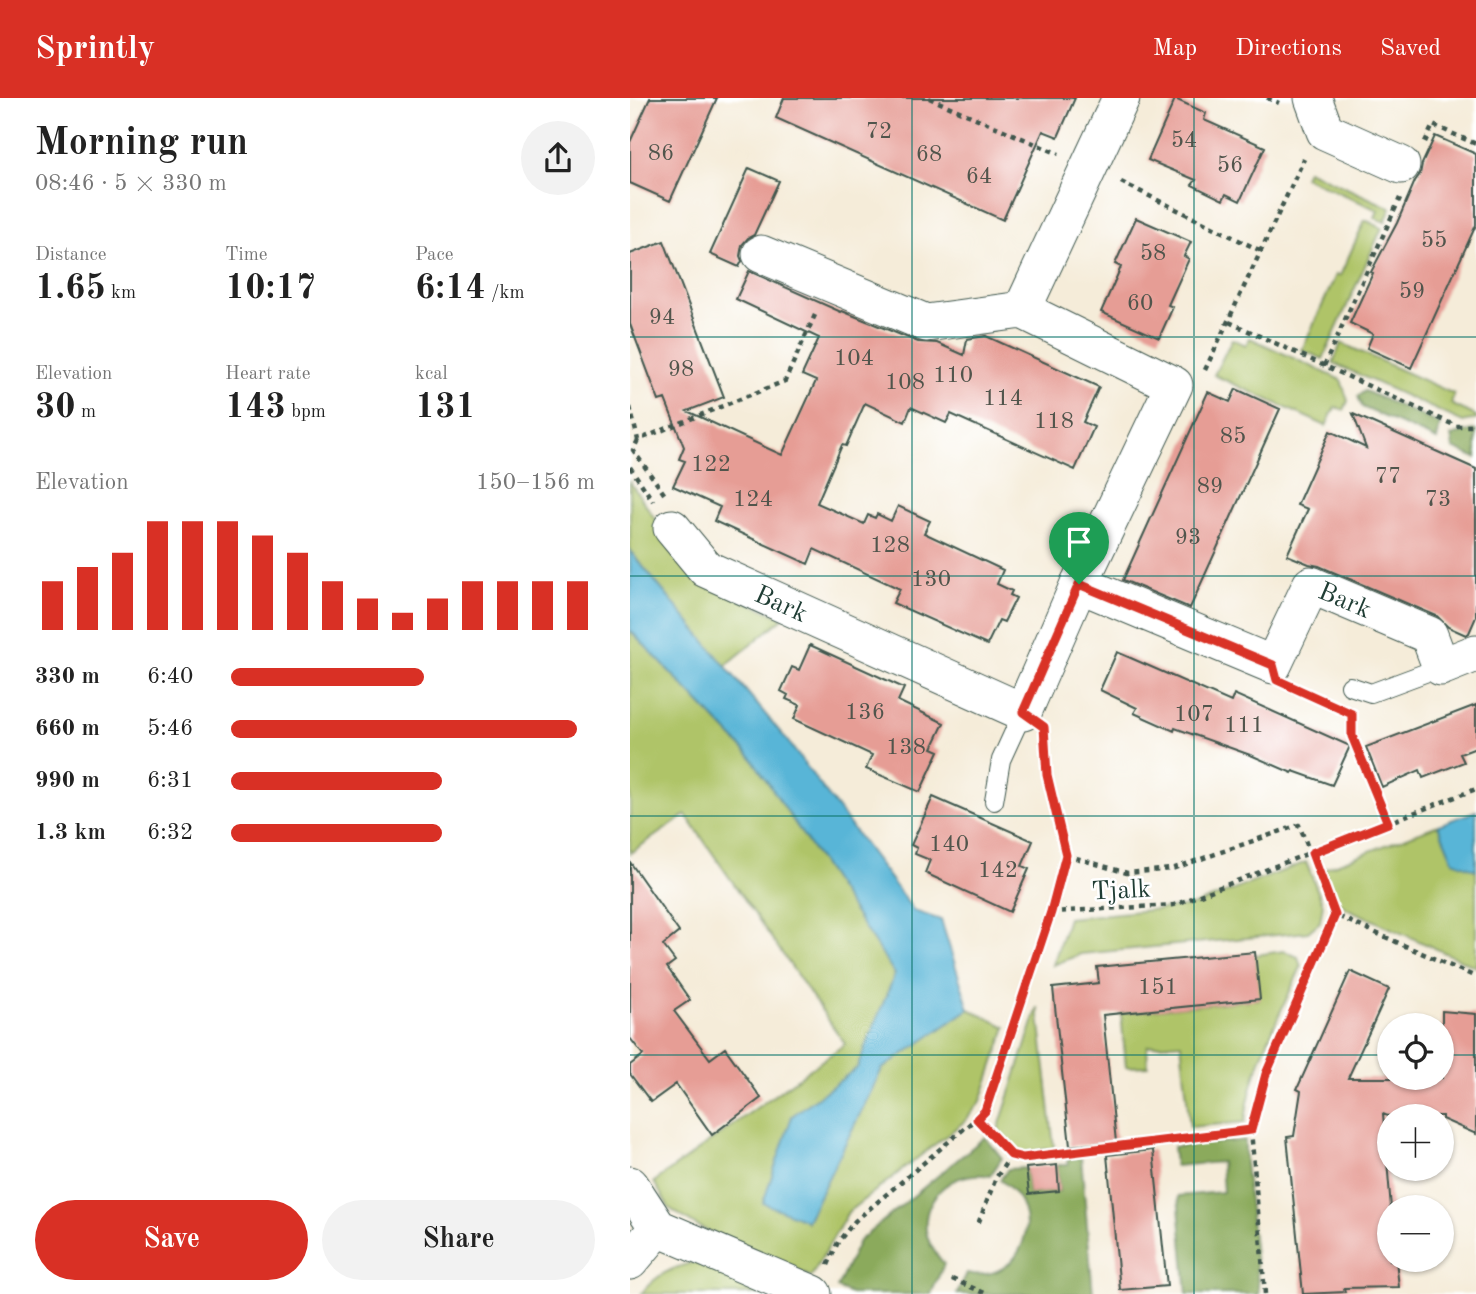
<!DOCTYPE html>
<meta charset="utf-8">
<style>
:root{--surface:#fff;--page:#f2f2f2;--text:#222;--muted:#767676;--accent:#d93025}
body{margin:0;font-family:"Old Standard TT",serif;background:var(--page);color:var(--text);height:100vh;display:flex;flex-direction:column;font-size:26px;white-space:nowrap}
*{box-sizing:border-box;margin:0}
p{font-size:23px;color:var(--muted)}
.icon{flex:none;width:38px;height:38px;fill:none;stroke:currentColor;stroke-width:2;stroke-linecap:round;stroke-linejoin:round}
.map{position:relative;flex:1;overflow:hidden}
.side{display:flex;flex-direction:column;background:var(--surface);width:630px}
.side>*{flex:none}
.tools{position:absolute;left:747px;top:915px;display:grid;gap:14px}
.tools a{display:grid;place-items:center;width:77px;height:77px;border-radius:50%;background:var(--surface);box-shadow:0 2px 5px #0004;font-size:35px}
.pin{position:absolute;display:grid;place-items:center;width:60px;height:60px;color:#fff;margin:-72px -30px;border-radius:50% 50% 50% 0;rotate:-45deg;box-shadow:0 0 7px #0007}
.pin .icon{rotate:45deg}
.round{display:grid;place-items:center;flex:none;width:74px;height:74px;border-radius:37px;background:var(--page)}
.headline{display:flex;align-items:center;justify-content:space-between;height:119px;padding:0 35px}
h1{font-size:38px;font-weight:700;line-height:52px}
.metrics{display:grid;grid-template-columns:repeat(3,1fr);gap:10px;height:119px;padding:7px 35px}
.metrics div{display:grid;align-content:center}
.metrics b{font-size:35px;font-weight:700}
.metrics small{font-size:19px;font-weight:400}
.metrics p{font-size:19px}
.chart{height:196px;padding:14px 35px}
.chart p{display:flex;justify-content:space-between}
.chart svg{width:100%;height:126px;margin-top:7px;stroke:var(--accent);stroke-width:6}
.primary-button{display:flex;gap:14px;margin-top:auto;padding:14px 35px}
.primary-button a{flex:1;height:80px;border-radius:42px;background:var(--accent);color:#fff;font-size:28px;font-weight:700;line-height:80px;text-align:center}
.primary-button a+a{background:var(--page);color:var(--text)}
ul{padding:0 35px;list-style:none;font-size:23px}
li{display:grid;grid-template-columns:112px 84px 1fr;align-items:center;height:52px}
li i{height:18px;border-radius:9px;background:var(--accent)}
header{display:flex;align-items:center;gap:42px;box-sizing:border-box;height:98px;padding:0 35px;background:var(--accent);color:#fff}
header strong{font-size:33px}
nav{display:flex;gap:38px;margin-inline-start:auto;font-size:24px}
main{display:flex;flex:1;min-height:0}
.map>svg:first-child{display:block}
.green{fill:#afc468;stroke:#67804e;stroke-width:2}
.forest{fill:#8baa5c;stroke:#557448;stroke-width:2}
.water{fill:#59b5d7;stroke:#3c7986;stroke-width:2}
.building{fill:#e69d95}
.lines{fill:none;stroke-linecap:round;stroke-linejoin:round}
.service-casing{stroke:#3f574d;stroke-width:20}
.minor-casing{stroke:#3f574d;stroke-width:39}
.path{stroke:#3f574d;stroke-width:4.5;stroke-dasharray:5 5;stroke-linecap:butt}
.service{stroke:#fff;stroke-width:18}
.minor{stroke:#fff;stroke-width:37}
.route-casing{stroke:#fff;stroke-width:14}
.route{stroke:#d93025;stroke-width:9}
.grid{fill:none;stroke:#0f766e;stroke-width:2;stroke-opacity:0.55}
.labels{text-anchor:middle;stroke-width:5;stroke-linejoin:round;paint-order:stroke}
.number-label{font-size:23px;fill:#51554c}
.street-label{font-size:26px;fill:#1f3d34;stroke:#fff}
</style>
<header>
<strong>Sprintly</strong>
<nav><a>Map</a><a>Directions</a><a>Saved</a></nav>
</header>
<main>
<section class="side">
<div class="headline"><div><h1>Morning run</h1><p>08:46 · 5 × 330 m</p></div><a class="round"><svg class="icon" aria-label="share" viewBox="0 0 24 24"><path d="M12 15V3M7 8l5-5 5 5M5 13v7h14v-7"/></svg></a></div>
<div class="metrics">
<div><p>Distance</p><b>1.65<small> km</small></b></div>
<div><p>Time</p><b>10:17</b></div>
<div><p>Pace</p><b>6:14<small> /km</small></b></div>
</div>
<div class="metrics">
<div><p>Elevation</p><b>30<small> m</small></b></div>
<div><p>Heart rate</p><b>143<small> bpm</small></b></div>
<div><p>kcal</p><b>131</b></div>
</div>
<div class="chart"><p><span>Elevation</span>150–156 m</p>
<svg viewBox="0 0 160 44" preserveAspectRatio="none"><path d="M5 44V27M15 44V22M25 44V17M35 44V6M45 44V6M55 44V6M65 44V11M75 44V17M85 44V27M95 44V33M105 44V38M115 44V33M125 44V27M135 44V27M145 44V27M155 44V27"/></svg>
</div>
<ul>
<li><b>330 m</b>6:40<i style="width:53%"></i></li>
<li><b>660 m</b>5:46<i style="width:95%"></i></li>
<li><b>990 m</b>6:31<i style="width:58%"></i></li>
<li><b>1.3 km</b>6:32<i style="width:58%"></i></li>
</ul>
<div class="primary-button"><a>Save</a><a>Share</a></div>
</section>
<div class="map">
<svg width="846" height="1196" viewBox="0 0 846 1196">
<rect width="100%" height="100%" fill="#fff"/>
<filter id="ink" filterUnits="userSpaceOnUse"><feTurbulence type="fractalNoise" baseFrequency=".0143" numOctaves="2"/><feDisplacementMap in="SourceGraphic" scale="14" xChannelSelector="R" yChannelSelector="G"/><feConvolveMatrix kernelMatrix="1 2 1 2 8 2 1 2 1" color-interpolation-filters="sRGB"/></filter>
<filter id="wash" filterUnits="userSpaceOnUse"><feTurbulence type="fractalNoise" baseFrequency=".00686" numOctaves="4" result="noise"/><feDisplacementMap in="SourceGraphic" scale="28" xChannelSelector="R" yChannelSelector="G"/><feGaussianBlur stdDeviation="1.57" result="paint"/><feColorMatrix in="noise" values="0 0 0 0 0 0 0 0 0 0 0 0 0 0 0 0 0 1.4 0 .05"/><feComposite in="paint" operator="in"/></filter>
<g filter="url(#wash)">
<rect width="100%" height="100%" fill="#f5ecd9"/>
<path class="green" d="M 677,72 L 761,110 L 755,124 L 745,120 L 748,112 L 674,79 Z
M 735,122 L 752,130 L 693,261 L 672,252 L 706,177 L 710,178 Z
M 620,240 L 711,282 L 718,303 L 714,312 L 705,309 L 696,328 L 584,277 L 602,241 L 616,247 Z
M 711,245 L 824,296 L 821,306 L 846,318 L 846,321 L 833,324 L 703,265 Z
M 0,384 L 66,481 L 153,520 L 95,568 L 0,453 Z
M 0,532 L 121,659 L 265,876 L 227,970 L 162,1018 L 177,1123 L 252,971 L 339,911 L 376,929 L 351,1003 L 335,1023 L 218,1114 L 181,1179 L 67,1128 L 39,1110 L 24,1084 L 215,946 L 56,717 L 0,755 Z
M 808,727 L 823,762 L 846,772 L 846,869 L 716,810 L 705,800 L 693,771 Z
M 676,764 L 693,806 L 690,824 L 678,834 L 451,856 L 423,867 L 438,820 L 562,808 Z
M 654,853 L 668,859 L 671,869 C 649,919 621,969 615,1024 L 560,1029 L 551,945 L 517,948 L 518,968 L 496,969 L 491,915 L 629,901 L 625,857 Z
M 408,909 L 424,1050 L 389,1055 L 368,1032 Z
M 64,1164 L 135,1196 L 11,1196 C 25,1177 42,1170 64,1164 Z"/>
<path class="forest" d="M 735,293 L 810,326 L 807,342 L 732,309 L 728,298 Z
M 843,332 L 846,333 L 846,360 L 823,350 L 821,338 Z
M 355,1039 L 372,1060 L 360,1078 C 326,1071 292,1096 296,1133 C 298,1146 306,1156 314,1166 L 301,1196 L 221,1196 L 207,1190 L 229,1143 Z
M 615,1042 L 615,1064 L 629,1196 L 557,1196 L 548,1098 L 593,1094 L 591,1064 L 545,1068 L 543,1049 Z
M 451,1059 L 463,1196 L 327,1196 L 337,1175 C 393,1188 419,1112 370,1082 L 378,1071 L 396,1070 L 399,1096 L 429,1093 L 427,1067 L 438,1067 L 437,1061 Z"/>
<path class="water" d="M 0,453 L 156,641 L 284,813 L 311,822 L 339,911 L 252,971 L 177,1123 L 133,1105 L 162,1018 L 227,970 L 265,876 L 121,659 L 0,532 Z
M 846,713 L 846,772 L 823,763 L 808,727 Z"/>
<g id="blocks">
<path class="building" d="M 20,0 L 87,0 L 40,103 L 0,85 L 0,44 Z
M 154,0 L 445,0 L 428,39 L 413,33 L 373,122 L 146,20 Z
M 545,1 L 576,15 L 574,22 L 635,49 L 610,103 L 596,96 L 593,102 L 562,87 L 566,82 L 518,62 Z
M 805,38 L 846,56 L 846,127 L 781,270 L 737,250 L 743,236 L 720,225 L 743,175 L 741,174 L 767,125 L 785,83 L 790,76 L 792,66 Z
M 119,70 L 149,83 L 124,137 L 118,140 L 112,147 L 110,158 L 112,163 L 109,169 L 80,156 Z
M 506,120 L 561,144 L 554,158 L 559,161 L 538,207 L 543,209 L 529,240 L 471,214 L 491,169 L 485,166 Z
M 34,143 L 94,299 L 57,313 L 152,357 L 186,283 L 172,277 L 189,240 L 106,201 L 119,173 L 211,214 L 212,213 L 288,244 L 307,245 L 334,257 L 337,241 L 356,238 L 469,289 L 453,324 L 464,329 L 445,372 L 321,316 L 316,325 L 281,309 L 275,324 L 235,305 L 216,348 L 212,347 L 187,405 L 234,426 L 238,417 L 245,420 L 247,416 L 261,423 L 268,408 L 300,423 L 294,435 L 373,472 L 367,486 L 382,493 L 380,497 L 386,500 L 374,524 L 369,522 L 357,547 L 263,505 L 270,491 L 184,451 L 178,466 L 84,423 L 90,409 L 43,388 L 55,363 L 49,361 L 54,349 L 35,301 L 29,303 L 0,226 L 0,156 Z
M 606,291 L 650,311 L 560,510 L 493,482 L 578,294 L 600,304 Z
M 723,316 L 846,371 L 846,519 L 839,535 L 836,537 L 818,529 L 807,518 L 689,468 L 679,466 L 657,457 L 678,411 L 667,407 L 700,333 L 736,350 Z
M 180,547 L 274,590 L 268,603 L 314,625 L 302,650 L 309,653 L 290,694 L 236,671 L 242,657 L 164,621 L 170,607 L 156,601 L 158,597 L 151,593 L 162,569 L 169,572 Z
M 487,554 L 601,604 L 604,596 L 720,648 L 702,687 L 663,673 L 662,675 L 623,658 L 545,630 L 544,633 L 504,615 L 507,610 L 470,592 Z
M 846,607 L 846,650 L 830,656 L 834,664 L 793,680 L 790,672 L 752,689 L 736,649 Z
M 303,699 L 403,743 L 392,768 L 399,771 L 380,814 L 295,775 L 300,762 L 285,756 L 287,750 L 281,747 Z
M 0,764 L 49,834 L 33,847 L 45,863 L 37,869 L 60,902 L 44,913 L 80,961 L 95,950 L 131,1000 L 82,1037 L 46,986 L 21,1004 L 0,976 L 0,967 L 13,957 L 0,940 Z
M 625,854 L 630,901 L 473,917 L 486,1044 L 440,1048 L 423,890 L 469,885 L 467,869 Z
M 720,873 L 759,891 L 718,980 L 812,980 L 812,913 L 846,916 L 846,1036 L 812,1021 L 812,1018 L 758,1018 L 753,1016 L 761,1110 L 760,1110 L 760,1162 L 766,1162 L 769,1189 L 714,1190 L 715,1194 L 673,1196 L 657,1039 L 664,1038 L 671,993 L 667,991 Z
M 523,1052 L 537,1188 L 490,1192 L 477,1057 Z
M 427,1067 L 429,1093 L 399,1096 L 396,1070 Z"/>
</g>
</g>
<g filter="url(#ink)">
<use href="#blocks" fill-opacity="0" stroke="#3f574d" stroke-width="2"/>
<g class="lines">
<defs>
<path id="service" d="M 720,588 L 741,595 L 811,569
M 364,703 L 371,662 L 393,614"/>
<g id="minor">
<path d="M 683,0 L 695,33 L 771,67"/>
<path d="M 392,212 L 491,0"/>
<path id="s1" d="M 42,430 L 76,471 L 393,614 L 449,486 L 544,287 L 392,212 L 296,225 L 131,156"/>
<path id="s2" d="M 449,486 L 643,567 L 681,487 L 799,537 L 811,569 L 846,555"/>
<path d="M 0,1087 L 28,1130 L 183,1196"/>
<path d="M 0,1163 L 28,1130"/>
</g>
</defs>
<use href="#service" class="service-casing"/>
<use href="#minor" class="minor-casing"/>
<path class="path" d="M 299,0 L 429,56
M 637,0 L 649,5
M 795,44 L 803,27 L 846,46
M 491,84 L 631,153
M 599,224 L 826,328 L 846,328
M 694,268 L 770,100
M 575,272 L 674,61
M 0,309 L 8,342 L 155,283 L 185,217
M 8,342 L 3,352 L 35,397
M 0,369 L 23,403
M 666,590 L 702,607
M 723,614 L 722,638 L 758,725
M 436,757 L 497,775 L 542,771 L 669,727 L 705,817
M 421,814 L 544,807 L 846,691
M 347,1021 L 381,1057 L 366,1080 L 348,1126
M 381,1057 L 393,1060 L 621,1032
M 198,1167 L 208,1144 L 225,1123 L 355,1013 L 421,814 L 436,757 L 417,677 L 414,639
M 322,1181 L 357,1196
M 635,1196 L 621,1032 L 636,976 L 705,817 L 846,879"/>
<use href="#service" class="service"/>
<use href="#minor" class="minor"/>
</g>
</g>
<g class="lines" filter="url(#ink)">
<defs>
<path id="route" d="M 449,486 L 643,567 L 647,582 L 722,616 L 722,638 L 758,725 L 682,755 L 705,817 L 636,976 L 621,1032 L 393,1060 L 381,1057 L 347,1021 L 355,1013 L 421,814 L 436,757 L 417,677 L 414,629 L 393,614 Z"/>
</defs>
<use href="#route" class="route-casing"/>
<use href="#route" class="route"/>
</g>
<path class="grid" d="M 282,0 L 282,1196M 564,0 L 564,1196M 0,239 L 846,239M 0,478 L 846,478M 0,718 L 846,718M 0,957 L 760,957M 812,957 L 846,957"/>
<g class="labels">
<g class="number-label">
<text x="249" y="40">72</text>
<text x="554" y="49">54</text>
<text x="31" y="62">86</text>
<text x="299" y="63">68</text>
<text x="600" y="74">56</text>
<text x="349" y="85">64</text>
<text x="804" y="149">55</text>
<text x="523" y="162">58</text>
<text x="782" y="200">59</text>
<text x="510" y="212">60</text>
<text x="32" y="226">94</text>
<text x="224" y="267">104</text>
<text x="51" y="278">98</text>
<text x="323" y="284">110</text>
<text x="275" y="291">108</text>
<text x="373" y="307">114</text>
<text x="424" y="330">118</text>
<text x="603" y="345">85</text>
<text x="81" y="373">122</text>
<text x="758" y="385">77</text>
<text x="580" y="395">89</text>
<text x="123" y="408">124</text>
<text x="808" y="408">73</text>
<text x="558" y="446">93</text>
<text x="260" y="454">128</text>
<text x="301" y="488">130</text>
<text x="235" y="621">136</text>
<text x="564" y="623">107</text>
<text x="614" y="634">111</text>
<text x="276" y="656">138</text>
<text x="319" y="753">140</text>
<text x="368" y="779">142</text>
<text x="528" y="896">151</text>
</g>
<g class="street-label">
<text dy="9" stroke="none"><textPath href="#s2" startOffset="336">Bark</textPath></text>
<text dy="9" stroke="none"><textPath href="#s1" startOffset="136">Bark</textPath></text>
<text transform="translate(491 791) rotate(-3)" y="9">Tjalk</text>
</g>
</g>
</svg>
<div class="tools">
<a><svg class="icon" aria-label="locate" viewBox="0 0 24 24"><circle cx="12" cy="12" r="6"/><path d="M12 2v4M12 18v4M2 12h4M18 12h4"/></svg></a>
<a>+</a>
<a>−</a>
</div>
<div class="pin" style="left:449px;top:486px;background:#1e9e55"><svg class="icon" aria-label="arrive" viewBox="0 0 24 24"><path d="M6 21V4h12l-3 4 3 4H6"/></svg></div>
</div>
</main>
